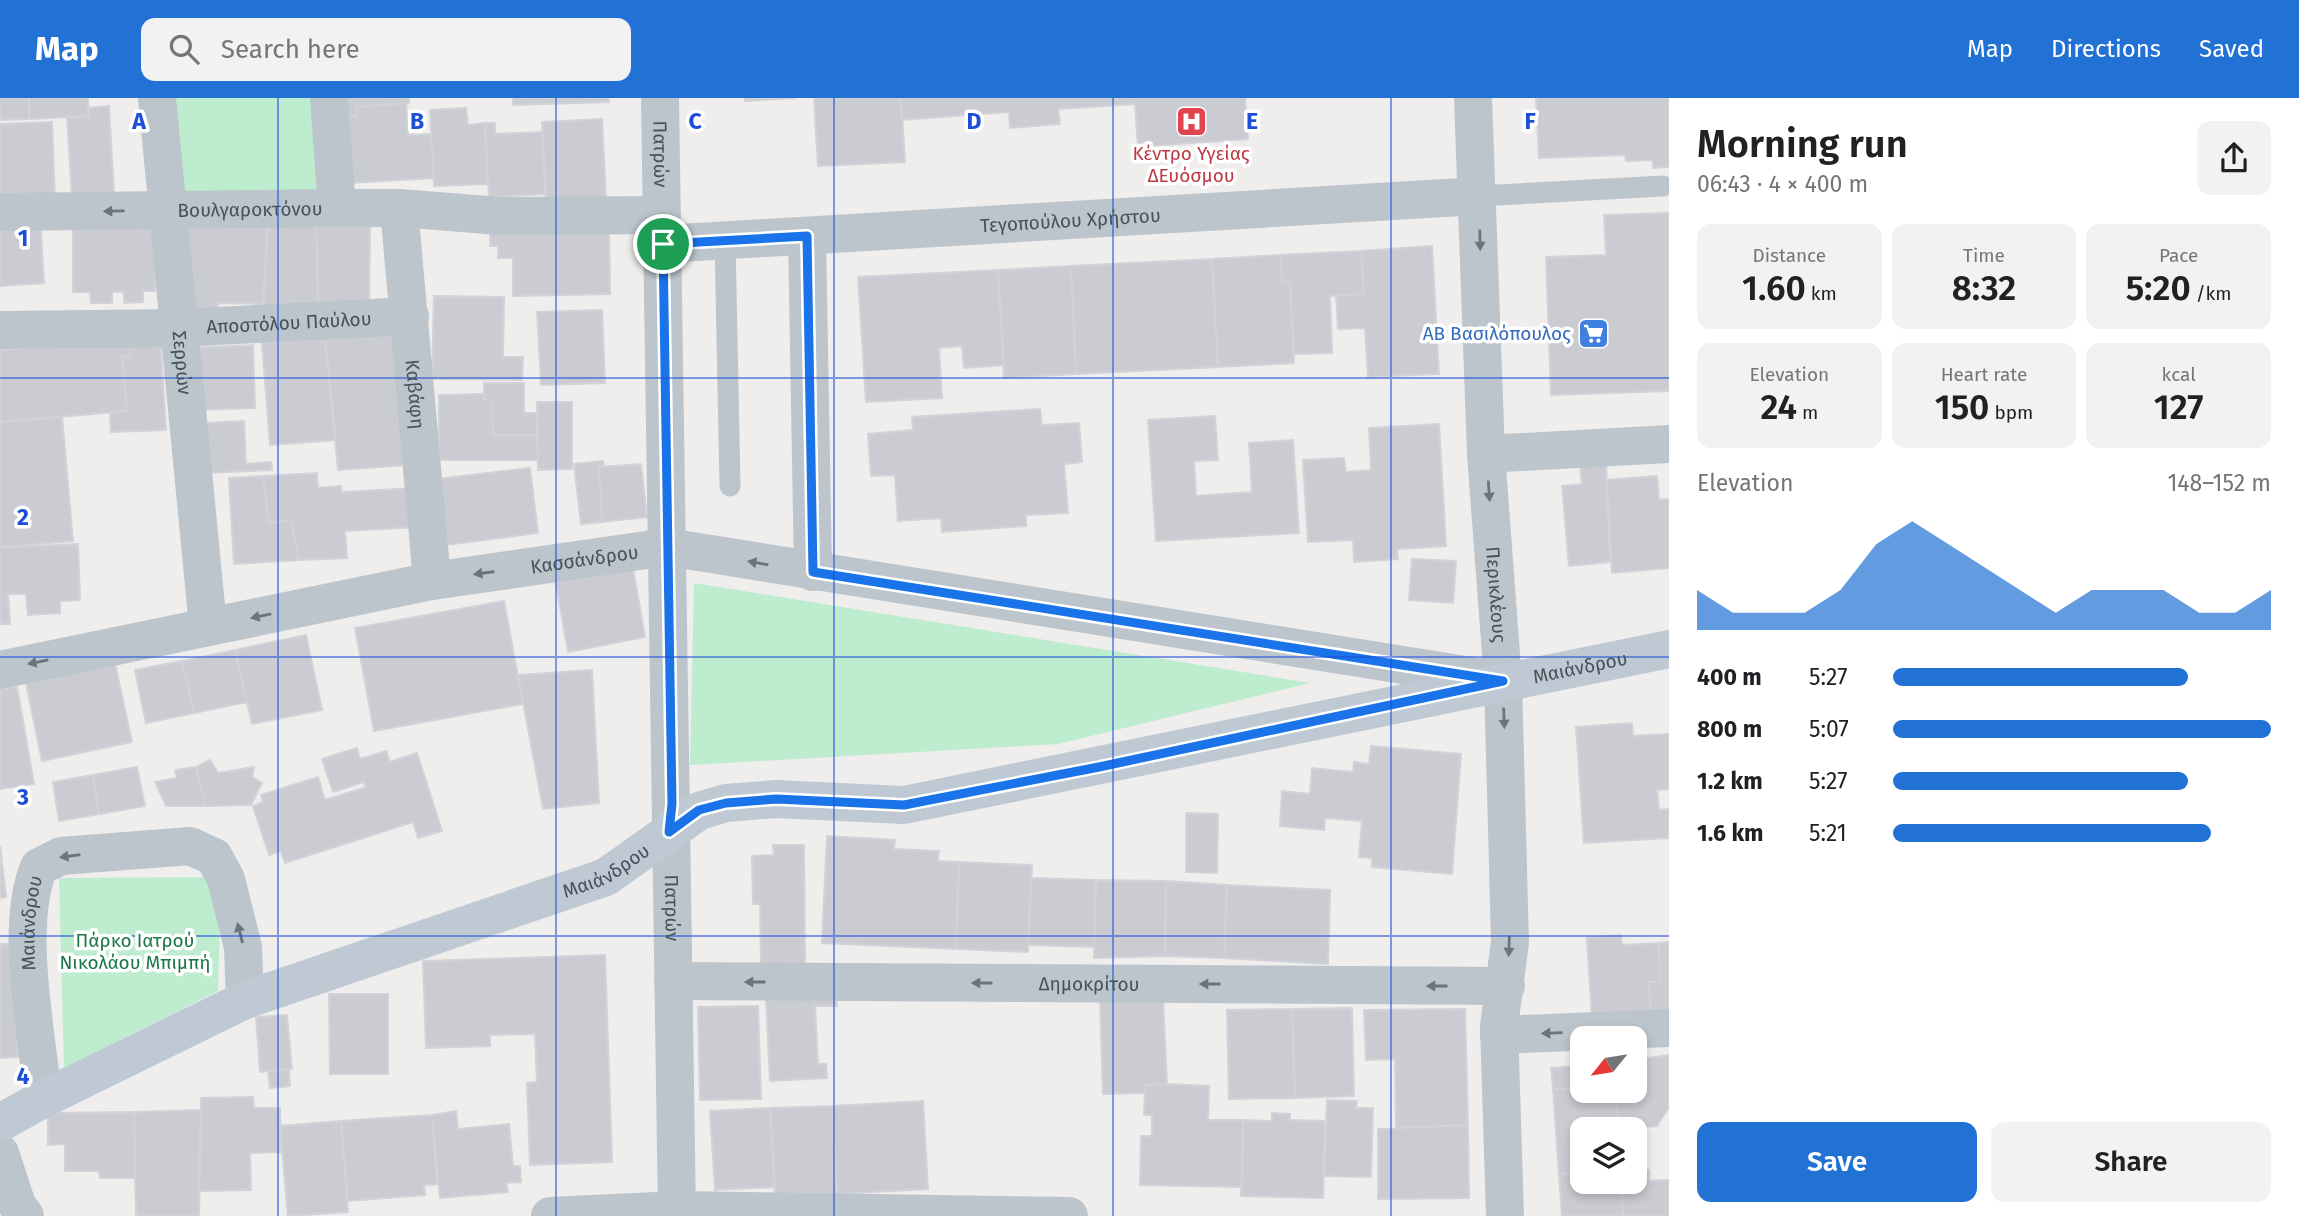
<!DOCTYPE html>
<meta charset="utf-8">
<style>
:root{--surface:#fff;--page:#f2f2f2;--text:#202124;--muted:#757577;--accent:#2272d5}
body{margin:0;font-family:"Fira Sans",sans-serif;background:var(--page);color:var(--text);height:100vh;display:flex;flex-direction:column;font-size:26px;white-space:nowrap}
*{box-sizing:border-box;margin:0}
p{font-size:23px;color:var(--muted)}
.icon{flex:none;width:38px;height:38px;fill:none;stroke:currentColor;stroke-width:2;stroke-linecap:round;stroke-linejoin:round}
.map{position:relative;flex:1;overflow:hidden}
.details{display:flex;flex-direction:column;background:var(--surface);width:630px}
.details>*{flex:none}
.needle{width:46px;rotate:240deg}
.controls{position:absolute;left:1570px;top:928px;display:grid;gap:14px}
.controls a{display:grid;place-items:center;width:77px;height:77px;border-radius:14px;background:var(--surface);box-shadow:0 4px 10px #0003;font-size:35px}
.pin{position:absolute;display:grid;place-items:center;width:60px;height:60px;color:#fff;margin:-30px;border:4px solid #fff;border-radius:50%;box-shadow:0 2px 7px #0007}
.round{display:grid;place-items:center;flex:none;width:74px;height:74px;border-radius:14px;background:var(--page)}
.summary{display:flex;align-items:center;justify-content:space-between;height:119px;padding:0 28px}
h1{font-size:38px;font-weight:600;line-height:52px}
.stats{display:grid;grid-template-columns:repeat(3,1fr);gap:10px;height:119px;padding:7px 28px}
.stats div{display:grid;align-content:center;border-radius:14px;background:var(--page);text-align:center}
.stats b{font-size:35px;font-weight:600}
.stats small{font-size:19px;font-weight:400}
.stats p{font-size:19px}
.chart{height:196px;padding:14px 28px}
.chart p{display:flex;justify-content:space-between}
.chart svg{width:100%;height:126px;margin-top:7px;fill:var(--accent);opacity:.7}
.button{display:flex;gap:14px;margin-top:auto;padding:14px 28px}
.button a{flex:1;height:80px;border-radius:14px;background:var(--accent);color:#fff;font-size:28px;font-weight:600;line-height:80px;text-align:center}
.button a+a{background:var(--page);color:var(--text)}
ul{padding:0 28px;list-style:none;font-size:23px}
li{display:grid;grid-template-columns:112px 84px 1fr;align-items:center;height:52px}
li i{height:18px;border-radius:9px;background:var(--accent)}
header{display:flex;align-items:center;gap:42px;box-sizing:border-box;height:98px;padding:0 35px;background:var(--accent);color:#fff}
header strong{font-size:33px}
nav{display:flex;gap:38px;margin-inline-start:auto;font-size:24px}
.search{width:490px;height:63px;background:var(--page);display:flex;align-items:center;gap:18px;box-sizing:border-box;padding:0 24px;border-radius:14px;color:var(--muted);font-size:26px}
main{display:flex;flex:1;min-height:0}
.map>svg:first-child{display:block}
.green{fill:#bdeccf}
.building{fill:#caccd2;stroke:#d1d3d8;stroke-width:2}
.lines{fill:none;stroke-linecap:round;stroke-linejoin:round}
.lane{stroke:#bcc5cc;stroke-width:21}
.street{stroke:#bcc5cc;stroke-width:38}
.secondary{stroke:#bec9d3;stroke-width:38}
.oneway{fill:#69747c}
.route-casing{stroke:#fff;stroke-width:14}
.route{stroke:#1a73e8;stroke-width:9}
.grid{fill:none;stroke:#1d4ed8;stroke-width:2;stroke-opacity:0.55}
.labels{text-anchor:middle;stroke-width:7;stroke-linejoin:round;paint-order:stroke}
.street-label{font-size:19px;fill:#465159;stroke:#fff}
.health-label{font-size:19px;fill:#be3a42;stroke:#fff}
.shop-label{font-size:19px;fill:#366cbe;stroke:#fff;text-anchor:end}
.park-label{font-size:19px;fill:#1b7648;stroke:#fff}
.grid-label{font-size:23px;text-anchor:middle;font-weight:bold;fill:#1d4ed8;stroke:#fff;stroke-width:7;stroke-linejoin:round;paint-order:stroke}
</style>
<header>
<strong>Map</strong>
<div class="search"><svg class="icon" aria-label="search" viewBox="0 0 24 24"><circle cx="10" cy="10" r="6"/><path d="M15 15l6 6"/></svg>Search here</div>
<nav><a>Map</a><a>Directions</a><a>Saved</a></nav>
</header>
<main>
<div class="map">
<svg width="1669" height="1118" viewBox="0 0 1669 1118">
<rect width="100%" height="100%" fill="#f0eded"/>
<path class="green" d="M 174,0 L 314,0 L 322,94 L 180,95 Z
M 694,485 L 1310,585 L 1058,646 L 690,667 Z
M 221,779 L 218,893 L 64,970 L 59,780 Z"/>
<path class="building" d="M 0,0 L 29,0 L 29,21 L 0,22 Z
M 29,0 L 88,0 L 89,18 L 29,21 Z
M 337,0 L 409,0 L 409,5 L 357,9 L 356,18 L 338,18 Z
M 513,0 L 608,0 L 609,4 L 513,7 Z
M 745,0 L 795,0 L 745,3 Z
M 814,0 L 901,0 L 905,64 L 818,68 Z
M 901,0 L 1245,0 L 1248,41 L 1138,49 L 1135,6 L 1058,11 L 1060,26 L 1010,30 L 1009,14 L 902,22 Z
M 1536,0 L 1669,0 L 1669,69 L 1653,70 L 1653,62 L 1626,63 L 1625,57 L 1539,60 Z
M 406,5 L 408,37 L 431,36 L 434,80 L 348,85 L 344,18 L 356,18 L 357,9 Z
M 109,8 L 114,96 L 72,98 L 67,20 L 89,18 L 88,10 Z
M 466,10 L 468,27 L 485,25 L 488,86 L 434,88 L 430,12 Z
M 602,21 L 606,101 L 546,103 L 542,24 Z
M 52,24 L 55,102 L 0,104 L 0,26 Z
M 485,25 L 495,25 L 495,36 L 543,34 L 545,96 L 489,99 Z
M 1669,115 L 1669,293 L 1551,297 L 1546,159 L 1606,157 L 1604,117 Z
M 188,116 L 268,118 L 263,206 L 218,205 L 218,214 L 187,213 Z
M 268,118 L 316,118 L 319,218 L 263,218 Z
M 316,118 L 370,119 L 369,214 L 318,213 Z
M 40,119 L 44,185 L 0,188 L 0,122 Z
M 73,122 L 155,122 L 155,193 L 143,193 L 143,204 L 124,205 L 124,194 L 112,194 L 112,205 L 91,205 L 90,194 L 73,194 Z
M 609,125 L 610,196 L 513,198 L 513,160 L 498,160 L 498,148 L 490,148 L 490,126 Z
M 1432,148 L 1439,276 L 1368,279 L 1365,230 L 1338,231 L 1336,197 L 1364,196 L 1361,153 Z
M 1361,153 L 1364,196 L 1330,198 L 1332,255 L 1294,256 L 1290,184 L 1282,184 L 1280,157 Z
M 1280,157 L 1282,184 L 1290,184 L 1294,265 L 1218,269 L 1212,161 Z
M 1212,161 L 1218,269 L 1076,276 L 1071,168 Z
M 1071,168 L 1076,276 L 1004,280 L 998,172 Z
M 998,172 L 1004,267 L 964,270 L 962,248 L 939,250 L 942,300 L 866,304 L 858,179 Z
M 434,198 L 504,199 L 503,259 L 523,259 L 522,282 L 432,281 Z
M 602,212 L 605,285 L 541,287 L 537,214 Z
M 398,235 L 407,367 L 338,372 L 325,240 Z
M 160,239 L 166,332 L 111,334 L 110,314 L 127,313 L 122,259 L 131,258 L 129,241 Z
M 325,240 L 336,342 L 270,347 L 262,245 Z
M 129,241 L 131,258 L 122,259 L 127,313 L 0,324 L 0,252 Z
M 253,247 L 255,310 L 196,312 L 193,250 Z
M 484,285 L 524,285 L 524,315 L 537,315 L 537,337 L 493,337 L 492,302 L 484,302 Z
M 484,296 L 484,302 L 492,302 L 493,337 L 537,337 L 538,362 L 439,362 L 439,297 Z
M 537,304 L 572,304 L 572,371 L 538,372 Z
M 1040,311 L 1042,327 L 1079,325 L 1082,364 L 1064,366 L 1068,415 L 1026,417 L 1026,428 L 942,434 L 941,420 L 898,423 L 895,377 L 871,378 L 868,336 L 913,332 L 912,319 Z
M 1215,318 L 1218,362 L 1194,363 L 1196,398 L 1252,394 L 1249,345 L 1293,342 L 1299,435 L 1156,443 L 1148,322 Z
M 62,319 L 73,443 L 0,449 L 0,324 Z
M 244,323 L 246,366 L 271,364 L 272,372 L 208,375 L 206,325 Z
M 1439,326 L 1446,448 L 1397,451 L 1398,461 L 1354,464 L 1353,442 L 1308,444 L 1303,362 L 1344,360 L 1346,374 L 1371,372 L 1369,330 Z
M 603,363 L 604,369 L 599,369 L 602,424 L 581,426 L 574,366 Z
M 1606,365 L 1610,464 L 1569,468 L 1562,388 L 1582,386 L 1580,367 Z
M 641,366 L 647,419 L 602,424 L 599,369 Z
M 530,370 L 538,435 L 446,447 L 437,381 Z
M 317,375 L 318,390 L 341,388 L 342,394 L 414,390 L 416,429 L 345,433 L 347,460 L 299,462 L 291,422 L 269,425 L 263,378 Z
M 263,378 L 269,425 L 291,422 L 299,462 L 234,466 L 229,380 Z
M 1657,378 L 1659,402 L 1669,401 L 1669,470 L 1612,475 L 1607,382 Z
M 78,446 L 80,502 L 60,503 L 60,515 L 28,517 L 26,496 L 8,496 L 10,526 L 0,526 L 0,450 Z
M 1412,461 L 1456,463 L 1453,505 L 1409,502 Z
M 632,465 L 645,539 L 568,554 L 555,480 Z
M 504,503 L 523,606 L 374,633 L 355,530 Z
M 306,537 L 322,612 L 252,626 L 235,552 Z
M 235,552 L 247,604 L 194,615 L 182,563 Z
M 114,561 L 132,644 L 42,663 L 25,580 Z
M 182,563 L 194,615 L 146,625 L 135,572 Z
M 592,572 L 599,705 L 543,711 L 518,577 Z
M 17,589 L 34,686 L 0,691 L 0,591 Z
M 1632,625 L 1633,638 L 1669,636 L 1669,691 L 1657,692 L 1659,712 L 1669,711 L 1669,740 L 1584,745 L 1576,629 Z
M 1371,648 L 1461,656 L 1452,776 L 1372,769 L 1372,760 L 1359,759 L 1362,723 L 1325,720 L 1324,732 L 1280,728 L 1282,693 L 1310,696 L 1312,670 L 1353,674 L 1354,664 L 1369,666 Z
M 357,650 L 360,661 L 386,653 L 390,664 L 417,655 L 442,733 L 418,740 L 413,724 L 285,765 L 281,753 L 269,757 L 253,708 L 263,704 L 261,697 L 318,679 L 325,702 L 366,689 L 364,684 L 333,694 L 322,661 Z
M 210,662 L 218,675 L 254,669 L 252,679 L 262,685 L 251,707 L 206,708 L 196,669 Z
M 137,669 L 145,708 L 99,716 L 93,677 Z
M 196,669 L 206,708 L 166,708 L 155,684 L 177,680 L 175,672 Z
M 93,677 L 99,716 L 59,723 L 53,684 Z
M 1186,715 L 1218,716 L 1217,775 L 1186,774 Z
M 827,738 L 895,742 L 894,751 L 939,753 L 938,763 L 959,764 L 956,851 L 822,845 Z
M 773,747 L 804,747 L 805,866 L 761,867 L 760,806 L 753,806 L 752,758 L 774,757 Z
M 0,748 L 6,799 L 0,800 Z
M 959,764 L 1032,767 L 1028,854 L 956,851 Z
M 1031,780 L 1096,782 L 1094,849 L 1028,847 Z
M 1096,782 L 1166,783 L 1165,858 L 1094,860 Z
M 1166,783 L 1227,787 L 1224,860 L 1165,858 Z
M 1227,787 L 1330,792 L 1328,866 L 1224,860 Z
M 1621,837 L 1622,847 L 1659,845 L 1660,884 L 1649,884 L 1651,918 L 1592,921 L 1587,840 Z
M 1669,844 L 1669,917 L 1651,918 L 1649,884 L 1660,884 L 1659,845 Z
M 0,846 L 10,846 L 18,959 L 0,960 Z
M 605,857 L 612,1064 L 530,1067 L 527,985 L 537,984 L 535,936 L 490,937 L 490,948 L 426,950 L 423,863 Z
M 329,896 L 388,896 L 388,976 L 330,976 Z
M 836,898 L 837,908 L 815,908 L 818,966 L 826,966 L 827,980 L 770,983 L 766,901 Z
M 1163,901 L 1167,986 L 1145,987 L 1145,995 L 1103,996 L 1100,904 Z
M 758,908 L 761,1001 L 700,1002 L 698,909 Z
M 1352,910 L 1354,998 L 1295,1000 L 1292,911 Z
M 1292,911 L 1295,1000 L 1229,1001 L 1227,912 Z
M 1465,911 L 1468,1027 L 1396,1030 L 1395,961 L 1366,962 L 1364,912 Z
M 287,917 L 292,971 L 260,974 L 256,919 Z
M 1669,957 L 1669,1009 L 1657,1028 L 1619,1031 L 1616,992 L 1634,992 L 1634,962 Z
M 1582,968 L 1582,989 L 1553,991 L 1551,970 Z
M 289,971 L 290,988 L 270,990 L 268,973 Z
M 1167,986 L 1209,988 L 1208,1022 L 1243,1022 L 1242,1089 L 1140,1087 L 1141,1038 L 1152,1038 L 1152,1017 L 1144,1017 L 1145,987 Z
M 1582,989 L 1582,992 L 1616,992 L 1619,1031 L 1582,1031 L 1582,1075 L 1559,1076 L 1553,991 Z
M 253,999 L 254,1010 L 280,1010 L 281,1054 L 250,1055 L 251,1092 L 199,1093 L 201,1000 Z
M 1327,1002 L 1357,1003 L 1356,1010 L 1373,1010 L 1371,1079 L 1324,1078 Z
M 923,1003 L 928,1091 L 837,1096 L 833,1008 Z
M 833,1008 L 837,1096 L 775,1098 L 770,1010 Z
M 770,1010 L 775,1089 L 715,1092 L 710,1013 Z
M 201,1012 L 199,1118 L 136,1118 L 134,1014 Z
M 456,1013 L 458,1031 L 509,1026 L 513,1068 L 520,1068 L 521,1084 L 506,1085 L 508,1094 L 440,1100 L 432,1017 Z
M 134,1014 L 135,1080 L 100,1080 L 99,1073 L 65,1073 L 65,1046 L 48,1047 L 48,1015 Z
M 1272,1015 L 1290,1016 L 1290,1022 L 1325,1023 L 1323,1100 L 1241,1098 L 1243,1022 L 1272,1023 Z
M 432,1017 L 437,1086 L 424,1087 L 425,1097 L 348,1103 L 341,1023 Z
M 341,1023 L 348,1114 L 288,1118 L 280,1028 Z
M 1468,1027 L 1469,1100 L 1378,1101 L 1378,1031 Z
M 1634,1072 L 1649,1072 L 1649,1083 L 1669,1082 L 1669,1118 L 1623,1118 L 1621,1083 L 1634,1083 Z
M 1582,1075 L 1582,1083 L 1621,1083 L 1623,1118 L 1562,1118 L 1559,1076 Z"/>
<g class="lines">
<path class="lane" d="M 1479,98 L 1663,88
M 725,142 L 730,388"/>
<g class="street">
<path id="s1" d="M 157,0 L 208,529"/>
<path d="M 329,0 L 337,110"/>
<path id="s2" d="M 660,0 L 677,1118"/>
<path id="s3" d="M 1473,0 L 1486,356 L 1503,583 L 1510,844 L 1499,928 L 1505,1118"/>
<path id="s4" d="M 399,110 L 432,483"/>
<path id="s5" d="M 0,114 L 337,110 L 399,110 L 500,118 L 662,117"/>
<path d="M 807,138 L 813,474"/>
<path id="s6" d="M 663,146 L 1479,98"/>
<path id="s7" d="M 0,232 L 180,230 L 410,218"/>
<path d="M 1486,356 L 1669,346"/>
<path id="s8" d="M 0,572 L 432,483 L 667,449 L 1503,583"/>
<path id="s9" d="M 673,883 L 1506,888"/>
<path d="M 1499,937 L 1669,930"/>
<path id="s10" d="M 43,1001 C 37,935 14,829 39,769 L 61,758 L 190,748 L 214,759 L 226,781 L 243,849 L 245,902"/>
<path d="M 0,1055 L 17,1107 L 25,1118"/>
<path d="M 550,1118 L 677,1112 L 1069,1118"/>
</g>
<path class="secondary" id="s11" d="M 0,1025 L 43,1001 L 245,902 L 606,779 L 699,713 L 726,705 L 776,701 L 904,707 L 1669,551"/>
</g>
<defs><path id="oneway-solid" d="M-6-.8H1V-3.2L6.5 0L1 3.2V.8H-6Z" transform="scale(1.75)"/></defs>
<g class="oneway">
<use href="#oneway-solid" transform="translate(114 113) rotate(179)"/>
<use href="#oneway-solid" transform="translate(1480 142) rotate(89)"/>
<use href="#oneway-solid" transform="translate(1489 393) rotate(86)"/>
<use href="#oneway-solid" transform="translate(758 465) rotate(-170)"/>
<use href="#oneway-solid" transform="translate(484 475) rotate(172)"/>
<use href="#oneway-solid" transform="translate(261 518) rotate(168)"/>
<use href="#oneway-solid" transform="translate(38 564) rotate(168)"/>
<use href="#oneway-solid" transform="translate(1504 620) rotate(88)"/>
<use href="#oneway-solid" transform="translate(70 758) rotate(172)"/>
<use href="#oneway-solid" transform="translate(240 835) rotate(-104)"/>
<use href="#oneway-solid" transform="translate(1509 848) rotate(92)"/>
<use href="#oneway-solid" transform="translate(755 884) rotate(-180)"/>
<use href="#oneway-solid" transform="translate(982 885) rotate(-180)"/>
<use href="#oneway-solid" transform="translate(1210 886) rotate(-180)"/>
<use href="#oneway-solid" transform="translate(1437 888) rotate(-180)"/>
<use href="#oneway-solid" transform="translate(1552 935) rotate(178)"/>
</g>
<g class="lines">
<defs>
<path id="route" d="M 807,138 L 813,474 L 1503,583 L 1099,669 L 904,707 L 776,701 L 726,705 L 699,712 L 669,734 L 672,706 L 663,146 Z"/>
</defs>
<use href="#route" class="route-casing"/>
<use href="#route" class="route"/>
</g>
<path class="grid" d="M 278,0 L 278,1118M 556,0 L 556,1118M 834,0 L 834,1118M 1113,0 L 1113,1118M 1391,0 L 1391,1118M 0,280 L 1669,280M 0,559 L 1669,559M 0,838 L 1669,838"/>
<defs>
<symbol id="hospital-square" viewBox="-11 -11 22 22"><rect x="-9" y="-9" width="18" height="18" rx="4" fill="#e0444e" stroke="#fff"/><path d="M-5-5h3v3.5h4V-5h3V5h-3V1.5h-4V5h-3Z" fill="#fff"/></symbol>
<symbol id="supermarket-square" viewBox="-11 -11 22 22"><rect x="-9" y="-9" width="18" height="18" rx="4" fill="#3f7fe0" stroke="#fff"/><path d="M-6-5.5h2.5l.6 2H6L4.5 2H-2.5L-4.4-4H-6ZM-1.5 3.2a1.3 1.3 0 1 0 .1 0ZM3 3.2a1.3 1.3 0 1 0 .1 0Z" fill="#fff"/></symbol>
</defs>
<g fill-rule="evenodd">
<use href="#hospital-square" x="1174" y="6" width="35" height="35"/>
<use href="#supermarket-square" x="1576" y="218" width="35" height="35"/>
</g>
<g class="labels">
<g class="street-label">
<text dy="7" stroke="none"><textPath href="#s2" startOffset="56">Πατρών</textPath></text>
<text dy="7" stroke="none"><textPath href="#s5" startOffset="250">Βουλγαροκτόνου</textPath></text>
<text dy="7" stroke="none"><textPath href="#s6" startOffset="408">Τεγοπούλου Χρήστου</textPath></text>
<text dy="7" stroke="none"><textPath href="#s7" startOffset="289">Αποστόλου Παύλου</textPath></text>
<text dy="7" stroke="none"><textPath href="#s1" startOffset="266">Σερρών</textPath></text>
<text dy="7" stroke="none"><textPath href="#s4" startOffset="187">Καβάφη</textPath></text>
<text dy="7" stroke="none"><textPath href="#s8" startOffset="595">Κασσάνδρου</textPath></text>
<text dy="7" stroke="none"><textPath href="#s3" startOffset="497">Περικλέους</textPath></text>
<text dy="7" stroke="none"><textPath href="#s11" startOffset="1666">Μαιάνδρου</textPath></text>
<text dy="7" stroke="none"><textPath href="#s11" startOffset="658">Μαιάνδρου</textPath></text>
<text dy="7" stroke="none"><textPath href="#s2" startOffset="810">Πατρών</textPath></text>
<text dy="7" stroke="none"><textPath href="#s10" startOffset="177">Μαιάνδρου</textPath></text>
<text dy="7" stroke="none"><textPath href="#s9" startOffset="416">Δημοκρίτου</textPath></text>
</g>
<g class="health-label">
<text x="1191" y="62">Κέντρο Υγείας<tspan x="1191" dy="22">ΔΕυόσμου</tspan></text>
</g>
<g class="shop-label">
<text x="1571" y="242">ΑΒ Βασιλόπουλος</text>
</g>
<g class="park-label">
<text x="135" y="849">Πάρκο Ιατρού<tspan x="135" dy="22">Νικολάου Μπιμπή</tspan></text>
</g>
</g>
<g class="grid-label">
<text x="139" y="31">A</text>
<text x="417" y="31">B</text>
<text x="695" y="31">C</text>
<text x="974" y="31">D</text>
<text x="1252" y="31">E</text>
<text x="1530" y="31">F</text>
<text x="23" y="148">1</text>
<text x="23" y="427">2</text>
<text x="23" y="707">3</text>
<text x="23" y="986">4</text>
</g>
</svg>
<div class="controls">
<a><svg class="needle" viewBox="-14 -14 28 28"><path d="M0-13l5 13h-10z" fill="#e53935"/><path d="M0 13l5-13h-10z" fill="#757577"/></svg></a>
<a><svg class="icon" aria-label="layers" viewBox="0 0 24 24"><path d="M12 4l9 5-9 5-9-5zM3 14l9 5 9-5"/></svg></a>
</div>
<div class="pin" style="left:663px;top:146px;background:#1e9e55"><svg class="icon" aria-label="arrive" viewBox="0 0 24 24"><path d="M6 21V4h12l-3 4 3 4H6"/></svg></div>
</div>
<section class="details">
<div class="summary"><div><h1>Morning run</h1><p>06:43 · 4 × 400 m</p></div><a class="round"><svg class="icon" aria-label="share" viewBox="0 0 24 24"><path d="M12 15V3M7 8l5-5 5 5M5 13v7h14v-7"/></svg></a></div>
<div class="stats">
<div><p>Distance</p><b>1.60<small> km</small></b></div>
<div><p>Time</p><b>8:32</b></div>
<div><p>Pace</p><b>5:20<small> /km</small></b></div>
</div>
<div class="stats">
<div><p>Elevation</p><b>24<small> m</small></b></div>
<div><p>Heart rate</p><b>150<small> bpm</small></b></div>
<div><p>kcal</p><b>127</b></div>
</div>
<div class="chart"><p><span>Elevation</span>148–152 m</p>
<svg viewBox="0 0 160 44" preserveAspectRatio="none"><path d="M0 44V30L10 38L20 38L30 38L40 30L50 14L60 6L70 14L80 22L90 30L100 38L110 30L120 30L130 30L140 38L150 38L160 30V44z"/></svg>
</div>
<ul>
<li><b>400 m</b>5:27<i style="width:78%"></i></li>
<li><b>800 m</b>5:07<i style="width:100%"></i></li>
<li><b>1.2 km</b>5:27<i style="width:78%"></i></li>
<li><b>1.6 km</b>5:21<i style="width:84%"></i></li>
</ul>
<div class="button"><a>Save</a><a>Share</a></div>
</section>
</main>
